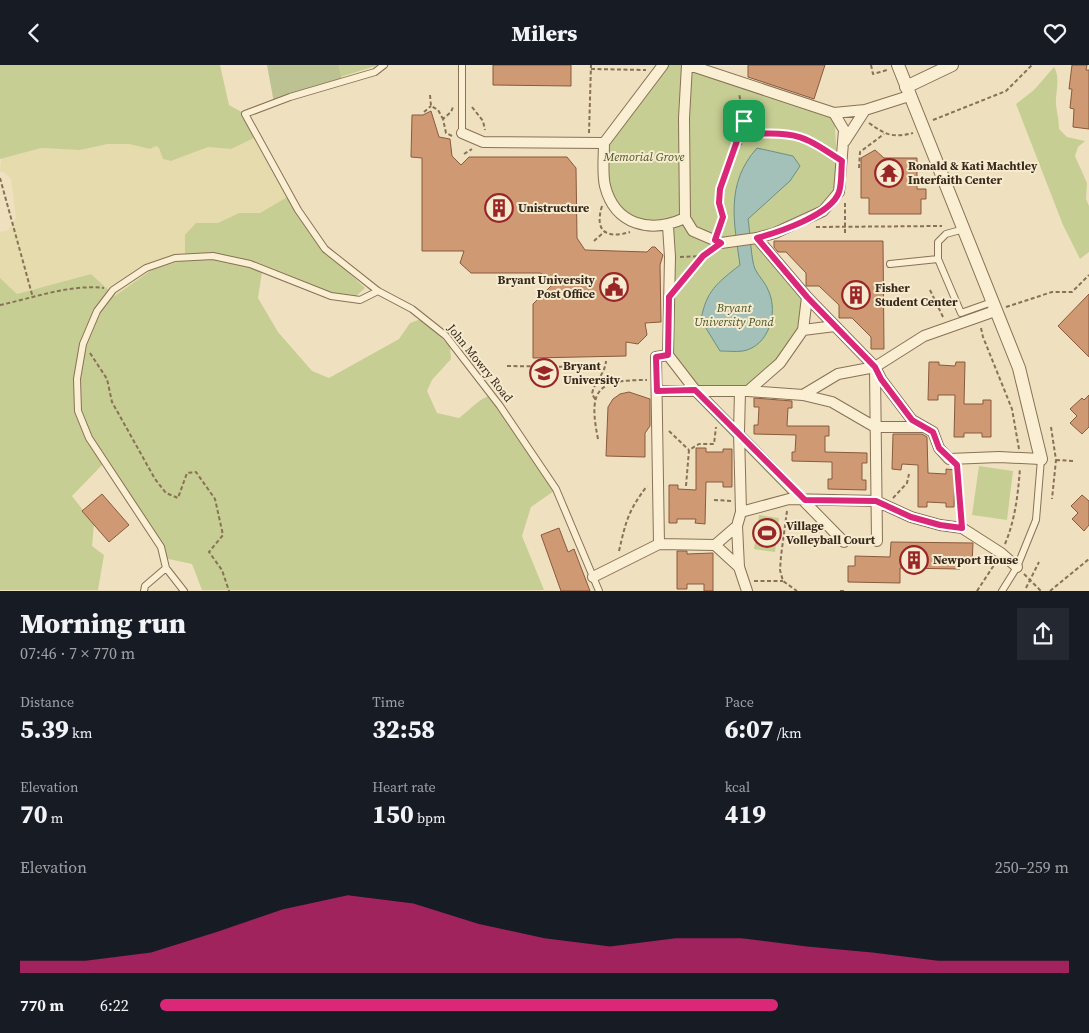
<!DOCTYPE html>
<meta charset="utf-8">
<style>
:root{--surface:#171b24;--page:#242831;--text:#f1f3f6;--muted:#9ea1a6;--accent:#db2777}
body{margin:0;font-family:"Source Serif 4",serif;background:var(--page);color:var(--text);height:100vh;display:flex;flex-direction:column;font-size:19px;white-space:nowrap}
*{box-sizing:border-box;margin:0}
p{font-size:16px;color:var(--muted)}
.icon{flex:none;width:28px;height:28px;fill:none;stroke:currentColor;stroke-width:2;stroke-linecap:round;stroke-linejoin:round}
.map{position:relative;height:526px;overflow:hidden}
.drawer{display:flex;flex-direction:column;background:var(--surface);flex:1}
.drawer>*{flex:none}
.pin{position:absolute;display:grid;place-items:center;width:42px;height:42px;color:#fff;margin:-21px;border-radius:10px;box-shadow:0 2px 8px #0006}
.round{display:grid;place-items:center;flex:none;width:52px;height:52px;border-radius:0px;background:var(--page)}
.overview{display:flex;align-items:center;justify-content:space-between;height:85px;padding:0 20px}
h1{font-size:28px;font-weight:800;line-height:38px}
.metrics{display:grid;grid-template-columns:repeat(3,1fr);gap:8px;height:85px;padding:5px 20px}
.metrics div{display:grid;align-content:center}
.metrics b{font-size:25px;font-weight:800}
.metrics small{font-size:14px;font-weight:400}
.metrics p{font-size:14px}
.chart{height:140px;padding:10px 20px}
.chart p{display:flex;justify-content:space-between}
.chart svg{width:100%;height:90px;margin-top:5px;fill:var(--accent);opacity:.7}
ul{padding:0 20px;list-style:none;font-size:16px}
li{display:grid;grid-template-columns:80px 60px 1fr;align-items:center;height:38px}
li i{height:12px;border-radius:6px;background:var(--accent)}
header{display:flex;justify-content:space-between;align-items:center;height:65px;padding:0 20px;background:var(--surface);font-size:22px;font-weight:800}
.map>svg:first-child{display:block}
.farmland{fill:#e5dbad}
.green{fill:#c7ce93}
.cemetery{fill:#bdc293}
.water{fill:#a3c1b8;stroke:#6a8f85}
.building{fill:#cf9974;stroke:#895a3c}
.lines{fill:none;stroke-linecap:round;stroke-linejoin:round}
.service-casing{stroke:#897157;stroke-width:8}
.pedestrian-casing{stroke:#897157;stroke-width:12}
.minor-casing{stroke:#897157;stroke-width:14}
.path{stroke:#897157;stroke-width:2;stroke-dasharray:4 2.5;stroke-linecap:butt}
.service{stroke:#faeed3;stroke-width:6}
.pedestrian{stroke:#faeed3;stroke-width:10}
.minor{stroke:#faeed3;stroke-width:12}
.route-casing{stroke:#fff;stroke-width:10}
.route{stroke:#db2777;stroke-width:6}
.labels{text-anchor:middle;stroke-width:4;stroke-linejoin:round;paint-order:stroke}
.park-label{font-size:12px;font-style:italic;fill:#495522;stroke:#f6ebcf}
.poi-label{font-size:12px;font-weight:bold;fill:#38291c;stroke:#f6ebcf;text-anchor:start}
.street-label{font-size:12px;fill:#38291c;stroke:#f6ebcf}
</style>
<header><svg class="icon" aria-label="back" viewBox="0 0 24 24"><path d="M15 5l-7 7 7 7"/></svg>Milers<svg class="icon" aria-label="heart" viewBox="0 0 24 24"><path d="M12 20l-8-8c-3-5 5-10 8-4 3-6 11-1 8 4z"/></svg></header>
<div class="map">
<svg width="1089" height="526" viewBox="0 0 1089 526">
<rect width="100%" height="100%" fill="#efe1c0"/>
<path class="farmland" d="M 254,73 L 289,131 L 260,148 L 239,148 L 218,158 L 196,158 L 184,196 L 115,231 L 91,209 L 17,229 L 0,213 L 0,167 L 8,165 L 16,153 L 11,114 L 4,107 L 0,107 L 1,93 L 41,83 L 80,85 L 108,79 L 129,79 L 150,84 L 156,81 L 159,83 L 163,94 L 171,96 L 208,82 L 231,84 Z"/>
<path class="green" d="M 0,0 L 220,0 L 229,40 L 247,50 L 254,73 L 231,84 L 208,82 L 171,96 L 163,94 L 159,83 L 156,81 L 150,84 L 129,79 L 108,79 L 80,85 L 41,83 L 0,94 Z
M 324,0 L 379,0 L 331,15 Z
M 663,0 L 689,0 L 834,48 L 839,127 L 823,146 L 757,173 L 807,232 L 803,265 L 780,298 L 748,326 L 695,325 L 668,290 L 668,161 L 644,162 L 610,135 L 604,78 Z
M 1054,2 C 1061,13 1055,28 1056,40 C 1057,48 1059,55 1059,64 L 1067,72 L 1085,76 L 1078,82 L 1075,91 L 1087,118 L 1086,134 L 1089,141 L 1089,187 L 1080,194 L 1063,160 L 1016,39 L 1034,25 Z
M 289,131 L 315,176 L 365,223 L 355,232 L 323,226 L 280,207 L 262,207 L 258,233 L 278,267 L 312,306 L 329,313 L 399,274 L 410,258 L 421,254 L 425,256 L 450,282 L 451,294 L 432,315 L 427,326 L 437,348 L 459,353 C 470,345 479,333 492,330 L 554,426 L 531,442 L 522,471 L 544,525 L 202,525 L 192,499 L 164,493 L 161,480 L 104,398 L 72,431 L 94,459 L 92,481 L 104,490 L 98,525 L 0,525 L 0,213 L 17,229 L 91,209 L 115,231 L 153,204 L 185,195 L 185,170 L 196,158 L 218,158 L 239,148 L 260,148 Z
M 979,401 L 1013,406 L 1007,455 L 972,450 Z
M 759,450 L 779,453 L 775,487 L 754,484 Z"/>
<path class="cemetery" d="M 267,0 L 338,0 L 343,18 L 274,38 Z"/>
<path class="water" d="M 757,83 L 793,91 L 800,101 L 790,116 L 748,154 C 750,165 751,195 755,204 C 759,212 766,218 769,227 C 778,248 769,281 743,286 C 736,287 727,286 720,286 L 701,255 C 706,226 717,218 740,200 C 734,157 725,119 757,83 Z"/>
<path class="building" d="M 493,0 L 571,0 L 571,21 L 493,20 Z
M 748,0 L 825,0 L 814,34 L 748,12 Z
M 1072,0 L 1087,0 L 1086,5 L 1089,5 L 1089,64 L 1073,62 L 1074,44 L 1070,43 L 1072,24 L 1069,24 Z
M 431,46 L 439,72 L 450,74 L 452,91 L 461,100 L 469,92 L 567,92 L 576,103 L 577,173 L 585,185 L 647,187 L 652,182 L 655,182 L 663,190 L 660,200 L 661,257 L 645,258 L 647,270 L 638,279 L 626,277 L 626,291 L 533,293 L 533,239 L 556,216 L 540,208 L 471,208 L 460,198 L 464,186 L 422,186 L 422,93 L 411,92 L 412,50 L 423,50 Z
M 875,85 L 884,93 L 917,93 L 917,124 L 926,124 L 926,134 L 921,134 L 921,149 L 869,149 L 869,133 L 861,133 L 861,93 Z
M 774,176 L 883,176 L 884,284 L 871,284 L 871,272 L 852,253 L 839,253 L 839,240 L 819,221 L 806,221 L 806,208 L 786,187 L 778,187 L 774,182 Z
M 1089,229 L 1089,292 L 1058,261 Z
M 929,297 L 939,297 L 939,300 L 955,301 L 956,297 L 965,297 L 964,339 L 983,339 L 983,335 L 991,335 L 991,372 L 982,372 L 982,368 L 964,368 L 964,372 L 954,372 L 955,330 L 938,330 L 938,335 L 928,335 Z
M 629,327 L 650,334 L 650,361 L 645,368 L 645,392 L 606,391 L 608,342 L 613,334 L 620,329 Z
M 1089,330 L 1089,362 L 1082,369 L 1070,358 L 1077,351 L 1070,344 L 1082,333 L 1084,335 Z
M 754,333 L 792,336 L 792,343 L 788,343 L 787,361 L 829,361 L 829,371 L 825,371 L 825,387 L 867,388 L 867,398 L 862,398 L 862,415 L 866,415 L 866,425 L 828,424 L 828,414 L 832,414 L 832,397 L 792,396 L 792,387 L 795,387 L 796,370 L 754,369 L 754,360 L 758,360 L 759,342 L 754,342 Z
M 893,369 L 922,369 L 927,372 L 928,408 L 946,409 L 946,404 L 955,405 L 954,442 L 946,442 L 946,438 L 927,437 L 927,442 L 918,442 L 918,400 L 902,399 L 901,405 L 892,404 Z
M 696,383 L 706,383 L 706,387 L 723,387 L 723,384 L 732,384 L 732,422 L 723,422 L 723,417 L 706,417 L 705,459 L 695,458 L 696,454 L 677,454 L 677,458 L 669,458 L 669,420 L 678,420 L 678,424 L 696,425 Z
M 102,429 L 129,460 L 109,477 L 82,446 Z
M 1082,430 L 1089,436 L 1089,460 L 1084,466 L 1072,454 L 1078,448 L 1071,441 Z
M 559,463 L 568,487 L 574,484 L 590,526 L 561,526 L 541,470 Z
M 891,477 L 973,478 L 972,499 L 960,499 L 960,504 L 900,503 L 900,518 L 848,517 L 848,501 L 855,501 L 855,491 L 890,492 Z
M 677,486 L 687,486 L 687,489 L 713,488 L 713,526 L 704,526 L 704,519 L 687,519 L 687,524 L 677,524 Z"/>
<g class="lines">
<defs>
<path id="service" d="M 384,0 L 375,7 L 290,32 L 245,49 L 298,145 L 325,184 L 378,226 L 412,244 L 446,271 L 500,341 L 556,424 L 599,526
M 462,0 L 462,68
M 964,164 L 946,169 L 938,177 L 938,194 L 961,248 L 992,237
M 890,199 L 938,194
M 144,526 L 145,521 L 166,503
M 184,526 L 166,503 L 161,482 L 89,373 L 78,346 L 77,314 L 83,279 L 97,246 L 113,225 L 146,203 L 175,193 L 213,191 L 250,199 L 331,231 L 360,235 L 378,226
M 1002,526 L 1017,502 L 1036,455 L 1041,394"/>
<path id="pedestrian" d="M 689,0 L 834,48 L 865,45
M 462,68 L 483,77 L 604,78 C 604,91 602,108 605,121 C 615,160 650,169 685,153 L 693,166 L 721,178 L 757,173 L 775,168 L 823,146 L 839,127 L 844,65 L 834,48
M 845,76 L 865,45 L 909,31
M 604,78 L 663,0
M 685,153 L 684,53 L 687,0
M 757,173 L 807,232 L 875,302 L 881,314 L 912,355 L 933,367 L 939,383 L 949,394 L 999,392 L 1041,394
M 803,265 L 835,261
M 668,290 L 695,325 L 844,477
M 875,305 L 877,476
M 657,326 L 748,326 L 803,330 L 838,309 L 875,302 L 924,271 L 995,246
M 803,330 L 832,337 L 875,362 L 922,362
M 741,447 L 789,434 L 876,436 L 911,452 L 940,460 L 962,463 L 1001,488 L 1017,502
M 659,479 L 656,292 L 668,290 L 670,192 L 668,161
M 715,480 L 739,502
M 593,512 L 659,479 L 715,480 L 737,461
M 747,526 L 739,502 L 737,461 L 741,447 L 739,367 L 740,326 L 748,326 L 780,298 L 803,265 L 807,232"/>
<path id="minor" d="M 898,0 L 1019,303 L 1041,394
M 906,22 L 952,0"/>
</defs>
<use href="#service" class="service-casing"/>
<use href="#pedestrian" class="pedestrian-casing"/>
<use href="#minor" class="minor-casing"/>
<path class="path" d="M 871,0 L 873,9 L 887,5
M 591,4 L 646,5
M 430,30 L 431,41 L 438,45 L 443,54
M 472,42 L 483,56 L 485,65
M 424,47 L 431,41
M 933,55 L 1006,26 L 1032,0
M 744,56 L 755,69
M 869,58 C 886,70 892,73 913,68
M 589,68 L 591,0
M 452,71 L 446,68 L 443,54 L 451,47 L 453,42
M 734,85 C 740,80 749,71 757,69 C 785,62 809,75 831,89
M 464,89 L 472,84
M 859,103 L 860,87 L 884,69
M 0,113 L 33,233
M 602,141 C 594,167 607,174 630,167
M 816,162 L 942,161
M 719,165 L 723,152 L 719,138 L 720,124 L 744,56 L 739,28
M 845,168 L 845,136
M 594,176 L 604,167
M 680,192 L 703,191 L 712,186
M 680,218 L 703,191
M 930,225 L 943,252
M 0,240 C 33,233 70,219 104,223
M 1006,242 L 1052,227 L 1072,227 L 1089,210
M 981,263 L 983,272 L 1012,344 L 1019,384
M 90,288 L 107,314 L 112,337 L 155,414 L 166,428 L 178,433 L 187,408 L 196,407 L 215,434 L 223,470 L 209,487 L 222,505 L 229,526
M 507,301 L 577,302
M 595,334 L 592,329 C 594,317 605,309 606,296
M 1051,362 L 1056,395 L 1052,434
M 669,366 L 689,385
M 598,374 C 588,324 597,315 647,315
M 1056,395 L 1075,396
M 958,405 L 961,452
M 686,421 L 689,385 L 699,379 L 714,379 L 716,362
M 893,433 L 907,418 L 909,409
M 714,435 L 732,436
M 787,446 L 781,491 L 780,505 L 783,516 L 797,526
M 1005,479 C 1015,455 1018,430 1020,403
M 619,486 C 626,456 628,446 647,421
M 1024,509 L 1041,526
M 754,516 L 783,516
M 1026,523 L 1039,497
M 840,526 L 845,526
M 977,526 L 996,497
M 1050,526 L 1089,494"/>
<use href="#service" class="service"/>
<use href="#pedestrian" class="pedestrian"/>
<use href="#minor" class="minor"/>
</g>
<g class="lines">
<defs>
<path id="route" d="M 744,56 L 755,69 C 798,66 807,73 842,96 C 841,105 842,118 839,127 C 831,150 779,167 757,173 L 807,232 L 875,302 L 881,314 L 912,355 L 933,367 L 939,383 L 957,400 L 962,463 L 940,460 L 911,452 L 876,436 L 805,435 L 695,325 L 657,326 L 656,292 L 668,290 L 669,232 L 703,191 L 721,178 L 715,175 L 723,152 L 719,138 L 720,124 Z"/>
</defs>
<use href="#route" class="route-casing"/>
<use href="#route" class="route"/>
</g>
<defs>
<symbol id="temple-ring" viewBox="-11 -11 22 22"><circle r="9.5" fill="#f6ebcf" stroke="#9a2527" stroke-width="1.5"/><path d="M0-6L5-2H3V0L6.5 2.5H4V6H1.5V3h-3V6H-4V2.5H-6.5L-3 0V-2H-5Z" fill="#9a2527"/></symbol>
<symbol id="building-ring" viewBox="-11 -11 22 22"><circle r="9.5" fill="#f6ebcf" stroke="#9a2527" stroke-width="1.5"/><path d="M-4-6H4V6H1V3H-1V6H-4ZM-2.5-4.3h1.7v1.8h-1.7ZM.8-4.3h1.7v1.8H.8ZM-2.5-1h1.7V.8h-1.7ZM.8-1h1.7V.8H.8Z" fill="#9a2527"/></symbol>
<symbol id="civic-ring" viewBox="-11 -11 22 22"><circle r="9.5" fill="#f6ebcf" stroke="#9a2527" stroke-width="1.5"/><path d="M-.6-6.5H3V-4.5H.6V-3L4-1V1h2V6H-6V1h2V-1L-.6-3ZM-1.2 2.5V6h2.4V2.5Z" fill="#9a2527"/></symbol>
<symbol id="university-ring" viewBox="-11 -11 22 22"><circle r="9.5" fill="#f6ebcf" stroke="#9a2527" stroke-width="1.5"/><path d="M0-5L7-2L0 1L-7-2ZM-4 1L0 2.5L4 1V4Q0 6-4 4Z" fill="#9a2527"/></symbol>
<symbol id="stadium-ring" viewBox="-11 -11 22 22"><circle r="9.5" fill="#f6ebcf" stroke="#9a2527" stroke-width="1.5"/><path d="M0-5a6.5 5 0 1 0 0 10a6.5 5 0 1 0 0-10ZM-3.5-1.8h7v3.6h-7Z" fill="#9a2527"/></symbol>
</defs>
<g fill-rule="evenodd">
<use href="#temple-ring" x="873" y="92" width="32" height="32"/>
<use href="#building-ring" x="483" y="127" width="32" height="32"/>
<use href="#civic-ring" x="598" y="206" width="32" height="32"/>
<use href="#building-ring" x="840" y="214" width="32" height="32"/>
<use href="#university-ring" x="528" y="292" width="32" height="32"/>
<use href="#stadium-ring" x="751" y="452" width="32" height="32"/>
<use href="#building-ring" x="898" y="479" width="32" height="32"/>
</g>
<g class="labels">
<g class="park-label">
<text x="644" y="96">Memorial Grove</text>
<text x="734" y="247">Bryant<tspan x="734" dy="14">University Pond</tspan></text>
</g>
<g class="poi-label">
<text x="908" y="105">Ronald &amp; Kati Machtley<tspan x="908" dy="14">Interfaith Center</tspan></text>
<text x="518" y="147">Unistructure</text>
<text x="595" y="219" text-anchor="end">Bryant University<tspan x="595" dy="14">Post Office</tspan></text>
<text x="875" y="227">Fisher<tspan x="875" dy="14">Student Center</tspan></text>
<text x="563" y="305">Bryant<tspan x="563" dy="14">University</tspan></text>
<text x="786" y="465">Village<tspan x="786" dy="14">Volleyball Court</tspan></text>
<text x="933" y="499">Newport House</text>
</g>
<g class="street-label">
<text transform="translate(480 298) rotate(51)" y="4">John Mowry Road</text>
</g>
</g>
</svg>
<div class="pin" style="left:744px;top:56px;background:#1e9e55"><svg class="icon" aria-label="arrive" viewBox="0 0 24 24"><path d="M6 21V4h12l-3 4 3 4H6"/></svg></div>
</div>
<section class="drawer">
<div class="overview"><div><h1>Morning run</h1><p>07:46 · 7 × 770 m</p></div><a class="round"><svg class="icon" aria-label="share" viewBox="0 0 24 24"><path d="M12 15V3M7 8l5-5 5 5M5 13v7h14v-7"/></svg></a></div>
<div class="metrics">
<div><p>Distance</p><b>5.39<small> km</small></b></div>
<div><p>Time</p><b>32:58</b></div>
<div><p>Pace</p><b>6:07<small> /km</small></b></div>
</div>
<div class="metrics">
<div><p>Elevation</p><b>70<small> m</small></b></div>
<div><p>Heart rate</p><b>150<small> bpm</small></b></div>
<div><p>kcal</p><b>419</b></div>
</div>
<div class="chart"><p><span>Elevation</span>250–259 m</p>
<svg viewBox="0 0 160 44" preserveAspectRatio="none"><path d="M0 44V38L10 38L20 34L30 24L40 13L50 6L60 10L70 20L80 27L90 31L100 27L110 27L120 31L130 34L140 38L150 38L160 38V44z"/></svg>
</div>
<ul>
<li><b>770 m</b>6:22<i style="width:68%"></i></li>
</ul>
</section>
